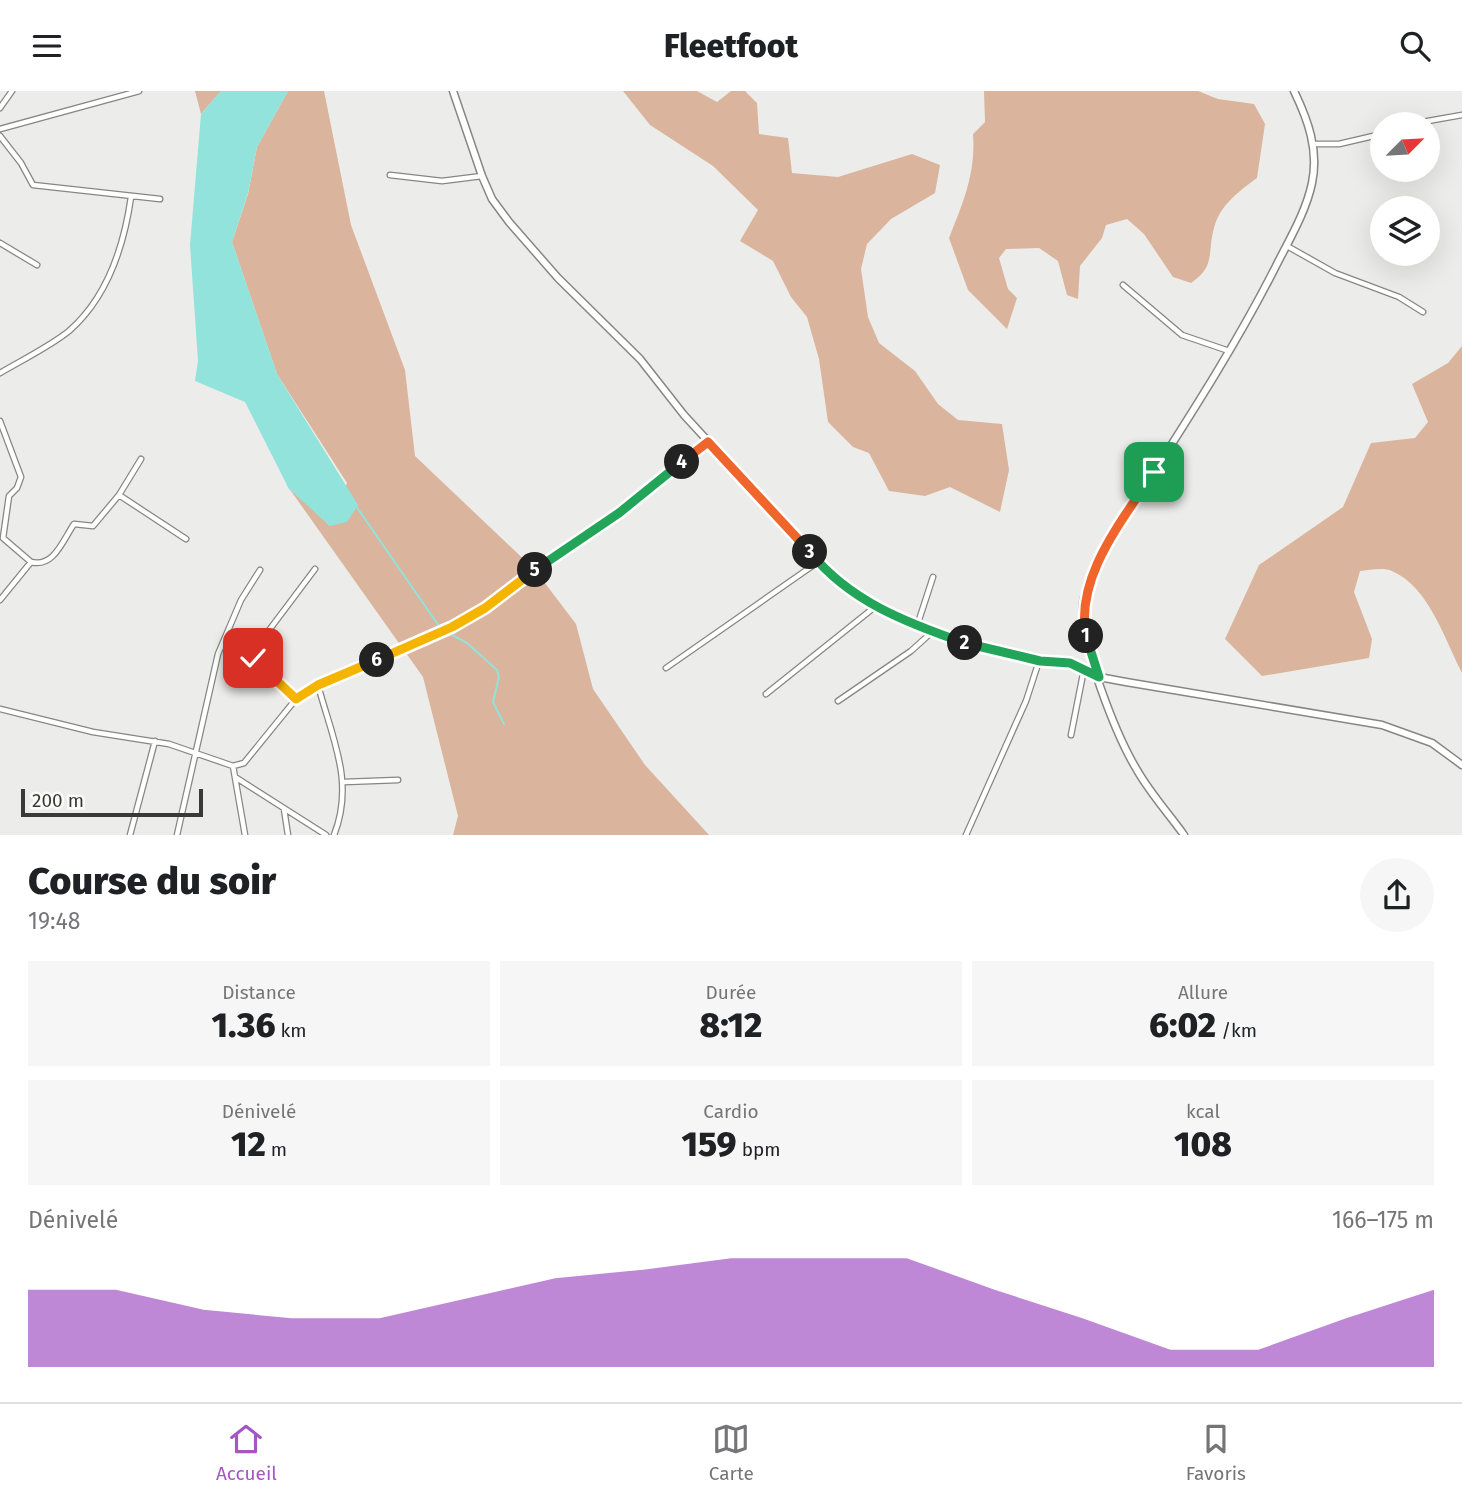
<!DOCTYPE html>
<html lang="fr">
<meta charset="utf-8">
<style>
:root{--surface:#fff;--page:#f6f6f6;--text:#202124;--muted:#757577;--line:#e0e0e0;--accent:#a456c7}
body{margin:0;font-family:"Fira Sans",sans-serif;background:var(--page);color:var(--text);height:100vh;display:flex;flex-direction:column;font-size:26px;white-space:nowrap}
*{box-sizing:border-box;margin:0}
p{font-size:23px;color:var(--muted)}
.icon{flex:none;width:38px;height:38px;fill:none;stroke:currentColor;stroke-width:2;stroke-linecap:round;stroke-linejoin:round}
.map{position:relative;height:744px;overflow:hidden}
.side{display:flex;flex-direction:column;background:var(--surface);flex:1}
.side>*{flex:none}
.needle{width:46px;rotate:66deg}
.controls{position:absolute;left:1370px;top:21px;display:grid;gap:14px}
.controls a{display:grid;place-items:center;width:70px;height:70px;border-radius:50%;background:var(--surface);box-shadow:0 7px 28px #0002;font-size:35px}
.scale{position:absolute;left:21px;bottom:18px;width:182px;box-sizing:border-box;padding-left:7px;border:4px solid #393938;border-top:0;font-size:19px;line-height:24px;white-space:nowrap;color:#393938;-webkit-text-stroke:5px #fafbf7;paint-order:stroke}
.pin{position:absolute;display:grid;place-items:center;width:60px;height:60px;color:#fff;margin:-30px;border-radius:14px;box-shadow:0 4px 10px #0006}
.km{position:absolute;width:35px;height:35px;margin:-18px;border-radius:50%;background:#222;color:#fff;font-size:19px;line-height:35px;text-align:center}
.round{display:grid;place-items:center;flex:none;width:74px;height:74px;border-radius:37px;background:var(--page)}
.overview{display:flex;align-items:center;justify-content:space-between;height:119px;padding:0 28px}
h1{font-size:38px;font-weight:800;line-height:52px}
.figures{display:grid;grid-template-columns:repeat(3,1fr);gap:10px;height:119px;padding:7px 28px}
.figures div{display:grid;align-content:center;border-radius:0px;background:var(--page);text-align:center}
.figures b{font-size:35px;font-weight:800}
.figures small{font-size:19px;font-weight:400}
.figures p{font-size:19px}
.chart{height:196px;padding:14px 28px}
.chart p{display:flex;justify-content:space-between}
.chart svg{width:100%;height:126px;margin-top:7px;fill:var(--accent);opacity:.7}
header{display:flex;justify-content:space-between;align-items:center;height:91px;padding:0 28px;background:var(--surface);font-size:32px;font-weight:800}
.tabs{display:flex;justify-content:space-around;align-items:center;height:98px;border-top:2px solid var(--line);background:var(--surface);font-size:19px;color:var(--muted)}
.tabs a{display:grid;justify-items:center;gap:4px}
.tabs .on{color:var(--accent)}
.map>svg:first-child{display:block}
.green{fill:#dab49c}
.water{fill:#92e3db}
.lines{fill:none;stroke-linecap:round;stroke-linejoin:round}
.stream{stroke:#92e3db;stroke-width:2}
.minor-casing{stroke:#868784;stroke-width:7}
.tertiary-casing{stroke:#868784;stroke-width:9}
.minor{stroke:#fff;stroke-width:4.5}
.tertiary{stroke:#fff;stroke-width:6}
.split-1-casing{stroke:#fff;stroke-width:14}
.split-2-casing{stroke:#fff;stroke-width:14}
.split-3-casing{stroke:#fff;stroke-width:14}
.split-4-casing{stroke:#fff;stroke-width:14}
.split-5-casing{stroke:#fff;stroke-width:14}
.split-6-casing{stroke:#fff;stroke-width:14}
.split-7-casing{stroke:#fff;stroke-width:14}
.split-1{stroke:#f0652b;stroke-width:9}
.split-2{stroke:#22a559;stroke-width:9}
.split-3{stroke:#22a559;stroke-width:9}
.split-4{stroke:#f0652b;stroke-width:9}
.split-5{stroke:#22a559;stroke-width:9}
.split-6{stroke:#f5b400;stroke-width:9}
.split-7{stroke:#f5b400;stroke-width:9}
</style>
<header><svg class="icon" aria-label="menu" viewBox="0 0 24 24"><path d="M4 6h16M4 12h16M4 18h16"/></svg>Fleetfoot<svg class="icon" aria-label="search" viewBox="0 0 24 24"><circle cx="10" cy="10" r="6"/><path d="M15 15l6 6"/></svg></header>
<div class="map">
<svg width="1462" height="744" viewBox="0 0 1462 744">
<rect width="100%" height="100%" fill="#ecedea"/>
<path class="green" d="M 195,0 L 221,0 L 201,23 Z
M 288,0 L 324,0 L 351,134 L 405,279 L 415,365 L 535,479 L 576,533 L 593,598 L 645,674 L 709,744 L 453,744 L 458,725 L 423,586 L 286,393 L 330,435 L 347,392 L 277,283 L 232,151 L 248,103 L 257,56 Z
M 623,0 L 697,0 L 717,11 L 731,0 L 745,0 L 757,12 L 759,43 L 788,47 L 792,82 L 838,86 L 912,63 L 940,74 L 935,102 L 891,128 L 867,153 L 861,178 L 868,226 L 879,252 L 915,280 L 938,313 L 958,329 L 1002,333 L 1009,379 L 1000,421 L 950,396 L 925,405 L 889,400 L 869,362 L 853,356 L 828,331 L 819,268 L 807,226 L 791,206 L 773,170 L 740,150 L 758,119 L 713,75 L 650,34 Z
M 984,0 L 1198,0 L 1218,8 L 1254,13 L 1265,33 L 1257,87 C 1238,101 1220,114 1214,137 C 1207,162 1216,175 1191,192 L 1173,186 L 1144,143 L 1127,128 L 1106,134 L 1102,147 L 1080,175 L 1078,208 L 1067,204 L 1058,170 L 1039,157 L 1006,158 L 999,167 L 1008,198 L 1017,207 L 1007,238 L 968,199 L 949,147 C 963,112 976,82 973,43 L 985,31 Z
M 1462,255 L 1462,582 C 1445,549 1429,496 1392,480 C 1384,476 1369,479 1360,480 L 1354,501 L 1372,548 L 1369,567 L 1262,585 L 1225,548 L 1259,474 L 1343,416 L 1371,352 L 1415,347 L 1428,331 L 1412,293 L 1448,272 Z"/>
<path class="water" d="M 221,0 L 288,0 L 257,56 L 248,102 L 232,151 L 277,283 L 358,414 L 347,431 L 330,435 L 289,398 L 245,311 L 195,290 L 198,270 L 190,154 L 201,23 Z"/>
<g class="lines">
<path class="stream" d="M 356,415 L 441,538 L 467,552 L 497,579 L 499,586 L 493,611 L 504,633"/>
<defs>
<path id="minor" d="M 0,17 L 12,0
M 1411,33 L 1462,24
M 0,38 L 139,0
M 0,45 L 21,72 L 33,94 L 160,108
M 1313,53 L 1339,53 L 1382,43
M 390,84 L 442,90 L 482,85
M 0,152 L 37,174
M 1287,155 L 1335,182 L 1399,206 L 1423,221
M 1123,194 L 1182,244 L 1229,260
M 0,282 C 22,269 49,256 69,240 C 108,206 124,155 131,106
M 0,330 L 21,386 L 17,397 L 9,405 L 3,447 L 31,471
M 119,404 L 186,448
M 0,509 L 31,471 C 54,477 63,449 74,433 L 93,435 L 119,404 L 141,368
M 917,535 L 933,486
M 666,577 L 818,471
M 318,594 C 332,647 355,691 334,744
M 766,603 L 876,515
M 296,608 L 252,562 L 315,478
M 838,610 L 911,560 L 932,541
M 0,618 L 93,641 L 169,653 L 233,675 L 244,672 L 296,608 L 318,594 L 452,536 L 485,517 L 619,422 L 708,350
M 1071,644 L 1084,578
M 233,675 L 245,744
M 235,686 L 326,744
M 344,691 L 398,689
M 284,718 L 288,744
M 130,744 L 155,650
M 177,744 L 218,563 L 241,509 L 260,479
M 966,744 L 1026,610 L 1039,570"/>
<path id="tertiary" d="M 453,0 L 482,85 L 492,108 L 509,131 L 558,187 L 640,268 L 684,324 L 831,484 L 855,504 L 932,541 L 981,557 L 1039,570 L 1070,572 L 1099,586 L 1126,591 L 1382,634 L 1432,652 L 1462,674
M 1184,744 C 1169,723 1150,702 1137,679 C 1117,646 1078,549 1083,512 C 1087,488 1102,465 1114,444 C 1170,355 1229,268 1276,175 C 1289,149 1306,121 1312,92 C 1319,59 1308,29 1294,0"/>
</defs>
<use href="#minor" class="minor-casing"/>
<use href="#tertiary" class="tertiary-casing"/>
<use href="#minor" class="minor"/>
<use href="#tertiary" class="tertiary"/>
</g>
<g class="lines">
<defs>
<path id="split-1" d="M 1086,545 C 1075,485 1123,429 1154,381"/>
<path id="split-2" d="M 965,552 L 1040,570 L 1070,572 L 1099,586 L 1086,545"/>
<path id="split-3" d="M 810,461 C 849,510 907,532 965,552"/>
<path id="split-4" d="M 682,371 L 708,351 L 810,461"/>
<path id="split-5" d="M 535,479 L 619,422 L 682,371"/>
<path id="split-6" d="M 377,569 L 452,536 L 485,517 L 535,479"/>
<path id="split-7" d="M 253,567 L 296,608 L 318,594 L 377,569"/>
</defs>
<use href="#split-1" class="split-1-casing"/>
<use href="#split-2" class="split-2-casing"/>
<use href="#split-3" class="split-3-casing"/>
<use href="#split-4" class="split-4-casing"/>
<use href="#split-5" class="split-5-casing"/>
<use href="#split-6" class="split-6-casing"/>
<use href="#split-7" class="split-7-casing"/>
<use href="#split-1" class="split-1"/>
<use href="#split-2" class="split-2"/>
<use href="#split-3" class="split-3"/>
<use href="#split-4" class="split-4"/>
<use href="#split-5" class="split-5"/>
<use href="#split-6" class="split-6"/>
<use href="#split-7" class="split-7"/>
</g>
</svg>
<div class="controls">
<a><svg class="needle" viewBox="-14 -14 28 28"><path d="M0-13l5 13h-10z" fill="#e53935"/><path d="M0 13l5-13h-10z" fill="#757577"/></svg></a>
<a><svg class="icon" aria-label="layers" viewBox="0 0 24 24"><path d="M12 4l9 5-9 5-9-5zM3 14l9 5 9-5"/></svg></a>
</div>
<div class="scale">200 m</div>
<div class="pin" style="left:1154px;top:381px;background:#1e9e55"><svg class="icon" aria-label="arrive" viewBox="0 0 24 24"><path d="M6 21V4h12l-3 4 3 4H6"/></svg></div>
<div class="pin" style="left:253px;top:567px;background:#d93025"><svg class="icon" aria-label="check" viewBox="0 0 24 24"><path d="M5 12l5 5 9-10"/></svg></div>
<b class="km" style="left:1086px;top:545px">1</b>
<b class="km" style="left:965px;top:552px">2</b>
<b class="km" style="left:810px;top:461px">3</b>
<b class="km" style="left:682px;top:371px">4</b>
<b class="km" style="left:535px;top:479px">5</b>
<b class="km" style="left:377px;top:569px">6</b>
</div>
<section class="side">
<div class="overview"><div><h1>Course du soir</h1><p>19:48</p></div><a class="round"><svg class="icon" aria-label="share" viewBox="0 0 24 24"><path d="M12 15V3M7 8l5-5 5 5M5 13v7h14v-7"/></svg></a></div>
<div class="figures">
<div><p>Distance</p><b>1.36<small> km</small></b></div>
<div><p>Durée</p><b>8:12</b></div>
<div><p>Allure</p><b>6:02<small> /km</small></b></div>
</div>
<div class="figures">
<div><p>Dénivelé</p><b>12<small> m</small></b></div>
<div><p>Cardio</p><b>159<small> bpm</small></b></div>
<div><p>kcal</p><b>108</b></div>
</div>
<div class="chart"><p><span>Dénivelé</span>166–175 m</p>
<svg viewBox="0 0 160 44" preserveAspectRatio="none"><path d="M0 44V17L10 17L20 24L30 27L40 27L50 20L60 13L70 10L80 6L90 6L100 6L110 17L120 27L130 38L140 38L150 27L160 17V44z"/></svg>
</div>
</section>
<nav class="tabs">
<a class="on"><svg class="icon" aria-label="home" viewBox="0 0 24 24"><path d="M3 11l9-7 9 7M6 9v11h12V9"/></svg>Accueil</a>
<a><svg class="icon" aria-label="map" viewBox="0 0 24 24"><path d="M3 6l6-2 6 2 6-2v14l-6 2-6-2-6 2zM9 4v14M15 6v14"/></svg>Carte</a>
<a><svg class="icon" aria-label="saved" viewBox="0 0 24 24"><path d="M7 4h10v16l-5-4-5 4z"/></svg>Favoris</a>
</nav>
